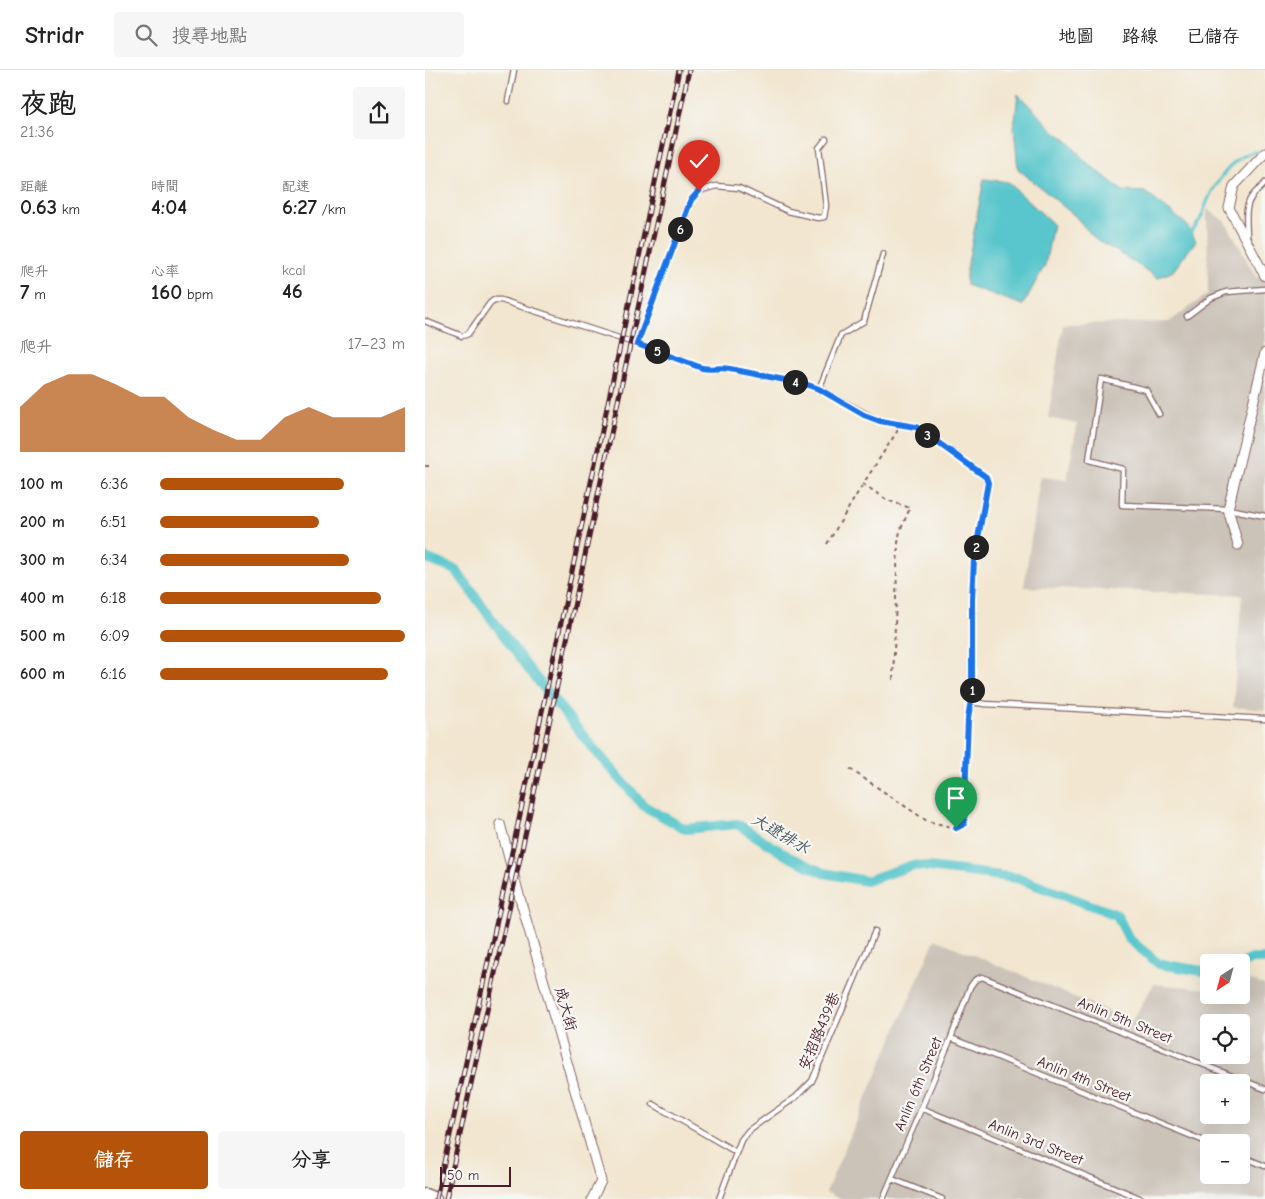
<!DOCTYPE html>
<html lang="zh-TW">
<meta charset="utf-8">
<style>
:root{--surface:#fff;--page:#f6f6f6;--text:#222;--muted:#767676;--line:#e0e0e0;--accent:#b45309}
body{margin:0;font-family:"Comic Neue","LXGW WenKai TC",sans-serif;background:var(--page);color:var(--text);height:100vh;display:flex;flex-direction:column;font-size:19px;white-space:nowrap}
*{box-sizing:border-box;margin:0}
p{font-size:16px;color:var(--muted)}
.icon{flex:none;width:28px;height:28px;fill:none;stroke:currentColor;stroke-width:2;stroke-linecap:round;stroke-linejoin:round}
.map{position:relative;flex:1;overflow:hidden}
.side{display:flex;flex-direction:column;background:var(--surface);width:425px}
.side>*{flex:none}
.needle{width:32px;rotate:216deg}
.controls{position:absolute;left:775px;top:884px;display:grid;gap:10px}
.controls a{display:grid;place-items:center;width:50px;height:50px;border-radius:5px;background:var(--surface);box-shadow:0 5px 20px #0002;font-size:25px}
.scale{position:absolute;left:15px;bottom:12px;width:71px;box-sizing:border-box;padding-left:5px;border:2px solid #4a1f2b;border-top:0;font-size:14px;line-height:18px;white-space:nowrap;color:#4a1f2b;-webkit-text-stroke:4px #f6f6f2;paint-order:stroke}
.pin{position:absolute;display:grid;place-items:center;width:42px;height:42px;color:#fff;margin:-51px -21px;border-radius:50% 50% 50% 0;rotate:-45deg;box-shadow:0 0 5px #0007}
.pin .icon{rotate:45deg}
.km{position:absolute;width:25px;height:25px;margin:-12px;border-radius:50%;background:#222;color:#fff;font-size:14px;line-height:25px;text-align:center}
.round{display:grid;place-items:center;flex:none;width:52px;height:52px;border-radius:5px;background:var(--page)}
.headline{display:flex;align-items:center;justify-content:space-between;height:85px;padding:0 20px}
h1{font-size:28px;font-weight:600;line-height:38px}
.metrics{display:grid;grid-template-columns:repeat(3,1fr);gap:8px;height:85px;padding:5px 20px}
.metrics div{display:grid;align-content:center}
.metrics b{font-size:21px;font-weight:600}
.metrics small{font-size:14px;font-weight:400}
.metrics p{font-size:14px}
.chart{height:140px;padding:10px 20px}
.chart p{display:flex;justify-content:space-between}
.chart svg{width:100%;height:90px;margin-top:5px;fill:var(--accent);opacity:.7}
.action{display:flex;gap:10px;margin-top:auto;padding:10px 20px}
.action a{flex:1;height:58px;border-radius:5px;background:var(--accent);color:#fff;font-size:20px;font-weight:600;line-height:58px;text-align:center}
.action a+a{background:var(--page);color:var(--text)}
ul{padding:0 20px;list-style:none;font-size:16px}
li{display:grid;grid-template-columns:80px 60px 1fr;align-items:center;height:38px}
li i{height:12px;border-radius:6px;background:var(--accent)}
header{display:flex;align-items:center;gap:30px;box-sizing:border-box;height:70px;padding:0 25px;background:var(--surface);border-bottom:1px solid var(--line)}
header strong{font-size:24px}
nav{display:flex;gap:28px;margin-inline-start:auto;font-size:18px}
.search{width:350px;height:45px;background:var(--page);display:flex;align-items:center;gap:12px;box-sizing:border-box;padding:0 18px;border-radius:5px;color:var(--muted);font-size:19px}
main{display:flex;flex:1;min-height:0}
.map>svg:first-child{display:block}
.industrial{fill:#cbc2b8;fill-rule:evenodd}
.water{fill:#58c6cc;stroke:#51727c}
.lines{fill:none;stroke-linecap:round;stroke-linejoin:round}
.stream{stroke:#58c6cc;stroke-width:3}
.canal{stroke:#58c6cc;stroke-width:10}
.service-casing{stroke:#856565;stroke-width:7}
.minor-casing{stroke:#856565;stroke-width:11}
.secondary-casing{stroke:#856565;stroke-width:15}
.path{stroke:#856565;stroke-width:2;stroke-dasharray:4 4;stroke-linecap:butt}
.service{stroke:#fff;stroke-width:4.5}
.minor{stroke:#fff;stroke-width:9}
.secondary{stroke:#fff;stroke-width:12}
.rail-casing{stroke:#4a1f2b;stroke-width:5}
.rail{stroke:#f6f6f2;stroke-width:3;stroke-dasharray:9;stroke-linecap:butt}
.route-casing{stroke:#fff;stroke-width:10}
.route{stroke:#1a73e8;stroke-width:6}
.labels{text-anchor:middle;stroke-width:4.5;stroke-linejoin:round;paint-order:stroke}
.street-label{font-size:15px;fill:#4a1f2b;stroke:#f6f6f2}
.water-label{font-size:16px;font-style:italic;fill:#4f5963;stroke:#f6f6f2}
</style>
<header>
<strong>Stridr</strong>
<div class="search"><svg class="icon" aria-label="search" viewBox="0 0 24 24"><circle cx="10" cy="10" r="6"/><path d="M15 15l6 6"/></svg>搜尋地點</div>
<nav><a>地圖</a><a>路線</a><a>已儲存</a></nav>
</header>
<main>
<section class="side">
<div class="headline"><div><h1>夜跑</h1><p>21:36</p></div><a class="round"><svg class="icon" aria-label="share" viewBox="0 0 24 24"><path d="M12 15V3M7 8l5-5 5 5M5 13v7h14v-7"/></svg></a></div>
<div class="metrics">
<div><p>距離</p><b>0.63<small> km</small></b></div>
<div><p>時間</p><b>4:04</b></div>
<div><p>配速</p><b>6:27<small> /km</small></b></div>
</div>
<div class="metrics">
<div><p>爬升</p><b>7<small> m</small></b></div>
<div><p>心率</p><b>160<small> bpm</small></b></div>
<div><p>kcal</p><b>46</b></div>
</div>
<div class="chart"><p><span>爬升</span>17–23 m</p>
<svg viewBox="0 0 160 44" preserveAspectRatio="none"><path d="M0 44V22L10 11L20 6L30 6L40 11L50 17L60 17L70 27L80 33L90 38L100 38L110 27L120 22L130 27L140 27L150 27L160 22V44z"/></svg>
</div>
<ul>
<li><b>100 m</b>6:36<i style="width:75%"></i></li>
<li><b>200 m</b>6:51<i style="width:65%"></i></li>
<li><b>300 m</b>6:34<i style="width:77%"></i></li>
<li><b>400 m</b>6:18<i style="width:90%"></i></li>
<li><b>500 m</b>6:09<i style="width:100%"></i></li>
<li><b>600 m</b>6:16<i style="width:93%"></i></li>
</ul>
<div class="action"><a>儲存</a><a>分享</a></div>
</section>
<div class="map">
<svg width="840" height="1129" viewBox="0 0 840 1129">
<rect width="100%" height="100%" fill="#f6f6f2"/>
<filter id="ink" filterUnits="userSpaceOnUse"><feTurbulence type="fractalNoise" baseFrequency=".02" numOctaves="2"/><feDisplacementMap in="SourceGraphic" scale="10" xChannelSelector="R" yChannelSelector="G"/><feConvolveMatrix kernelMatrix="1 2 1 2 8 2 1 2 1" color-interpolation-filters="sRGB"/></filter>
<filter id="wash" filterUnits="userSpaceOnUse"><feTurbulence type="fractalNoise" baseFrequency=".0096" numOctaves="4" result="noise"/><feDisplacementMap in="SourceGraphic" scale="20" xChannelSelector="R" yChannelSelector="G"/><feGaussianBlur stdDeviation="1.12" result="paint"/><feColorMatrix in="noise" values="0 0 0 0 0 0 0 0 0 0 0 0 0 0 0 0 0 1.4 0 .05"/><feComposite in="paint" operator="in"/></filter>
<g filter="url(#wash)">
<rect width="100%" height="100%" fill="#f2e6d0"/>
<path class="industrial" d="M 782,139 L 801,152 L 831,207 L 840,210 L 840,640 L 808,637 L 817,525 L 599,517 L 615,407 L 642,410 L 652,354 L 623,348 L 638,254 L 744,252 L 783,224 Z
M 510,869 L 707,951 L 729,914 L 784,919 L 784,925 L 816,925 L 823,910 L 840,915 L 840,1129 L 415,1129 L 401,1122 ZM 784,952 L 816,952 L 816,985 L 784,985 ZM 784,1012 L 816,1012 L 816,1045 L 784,1045 ZM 784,1072 L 816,1072 L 816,1105 L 784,1105 Z"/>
<path class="water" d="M 593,24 L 629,61 L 642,70 L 660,91 L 698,121 L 720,122 L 761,154 L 771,171 L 748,201 L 733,208 L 693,182 L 671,170 L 650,146 L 593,99 L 589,57 Z
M 559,109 L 583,112 L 628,154 L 620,195 L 598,235 L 541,215 L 541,204 Z"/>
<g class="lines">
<path class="stream" d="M 766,162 C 781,146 778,135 789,118 C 798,103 819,76 839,83"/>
<path class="canal" d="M 0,488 L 31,500 L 102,597 L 169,679 L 219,736 L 260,759 L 312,754 L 364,787 L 399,803 L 441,811 L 488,795 L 592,808 L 692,845 L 704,869 L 734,894 L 784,902
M 816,894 L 827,889 L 840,889"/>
</g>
</g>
<g filter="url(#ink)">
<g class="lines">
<defs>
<path id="service" d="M 83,31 L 89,0
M 822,167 C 822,153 818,135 829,124 C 833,119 837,118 840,113
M 762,246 L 786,228 L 801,222 L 840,219
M 0,251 L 37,266 L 43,264 L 65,233 L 69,230 L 76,230 L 212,274 L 277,298 C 287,300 295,297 305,299 L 380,315 L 394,319 L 455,351 L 491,357 L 558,404 L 563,413 L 549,490 L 547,529 L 546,632 L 560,634 L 840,649
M 212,274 L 266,130 L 274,121 L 291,116 L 314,118 L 363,141 L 393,148 L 399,147 L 401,136 L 394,78 L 401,69
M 394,319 L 416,265 L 439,251 L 458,184
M 734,344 L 721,320 L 676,309 L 664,390 L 698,399 L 697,435 L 803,439 L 840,446
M 526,968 L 784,1073
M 228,1034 L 311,1082
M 496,1038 L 717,1129
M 816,1086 L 840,1096
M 467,1109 L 517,1129
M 294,1129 L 316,1070 L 324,1060 L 371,1027 L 387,1011 L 450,861
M 458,1129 L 526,968 L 545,917 L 550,910 L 557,907 L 840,1019"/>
<path id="minor" d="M 840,83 L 809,116 L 804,138 L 840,206
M 813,475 L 803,439 L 840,283
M 75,754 L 94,825 L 176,1111 L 167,1129"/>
<path id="secondary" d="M 0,1125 L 10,1129"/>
</defs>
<use href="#service" class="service-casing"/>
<use href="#minor" class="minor-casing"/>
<use href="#secondary" class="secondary-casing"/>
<path class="path" d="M 0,396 L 5,396
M 402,474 L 438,414
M 468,610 L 473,473 L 475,461 L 485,438 L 462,430 L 438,414 L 473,360
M 425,699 L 502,751 L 531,758 L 539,754 L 544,639"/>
<use href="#service" class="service"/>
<use href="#minor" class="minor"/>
<use href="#secondary" class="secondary"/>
<defs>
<path id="rail" d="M 11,1129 L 90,768 L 254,0
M 21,1129 L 99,770 L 264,0"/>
</defs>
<use href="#rail" class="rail-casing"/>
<use href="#rail" class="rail"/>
</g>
</g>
<g class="lines" filter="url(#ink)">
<defs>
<path id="route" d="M 274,121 L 266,130 L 212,274 L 277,298 C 287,300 295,297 305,299 L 380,314 L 394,319 L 439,345 L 455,351 L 491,357 L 561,407 L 563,413 L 549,490 L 547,529 L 547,624 L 543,648 L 539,754 L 531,758"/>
</defs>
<use href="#route" class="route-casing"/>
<use href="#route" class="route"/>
</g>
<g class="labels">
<g class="street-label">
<text transform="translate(141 939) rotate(74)" y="5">成大街</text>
<text transform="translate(700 950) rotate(22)" y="5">Anlin 5th Street</text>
<text transform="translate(394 961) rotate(-67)" y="5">安招路439巷</text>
<text transform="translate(659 1009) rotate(22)" y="5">Anlin 4th Street</text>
<text transform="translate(493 1014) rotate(-67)" y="5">Anlin 6th Street</text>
<text transform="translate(611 1072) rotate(22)" y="5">Anlin 3rd Street</text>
</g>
<g class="water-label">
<text transform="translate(356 763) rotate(30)" y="6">大遼排水</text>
</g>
</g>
</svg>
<div class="controls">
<a><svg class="needle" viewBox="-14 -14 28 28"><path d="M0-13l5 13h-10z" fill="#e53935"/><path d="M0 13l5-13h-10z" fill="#767676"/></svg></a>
<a><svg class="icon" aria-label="locate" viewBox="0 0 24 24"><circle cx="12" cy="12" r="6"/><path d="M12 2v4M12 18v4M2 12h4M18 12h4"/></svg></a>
<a>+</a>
<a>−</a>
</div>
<div class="scale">50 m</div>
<div class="pin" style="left:531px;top:758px;background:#1e9e55"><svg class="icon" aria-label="arrive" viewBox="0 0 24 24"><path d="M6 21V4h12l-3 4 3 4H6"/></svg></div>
<div class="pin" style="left:274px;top:121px;background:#d93025"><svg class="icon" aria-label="check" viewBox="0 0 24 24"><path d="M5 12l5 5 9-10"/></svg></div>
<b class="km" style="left:547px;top:620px">1</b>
<b class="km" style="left:551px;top:477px">2</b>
<b class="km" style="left:502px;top:365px">3</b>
<b class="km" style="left:370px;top:312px">4</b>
<b class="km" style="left:232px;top:281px">5</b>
<b class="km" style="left:255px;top:159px">6</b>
</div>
</main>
